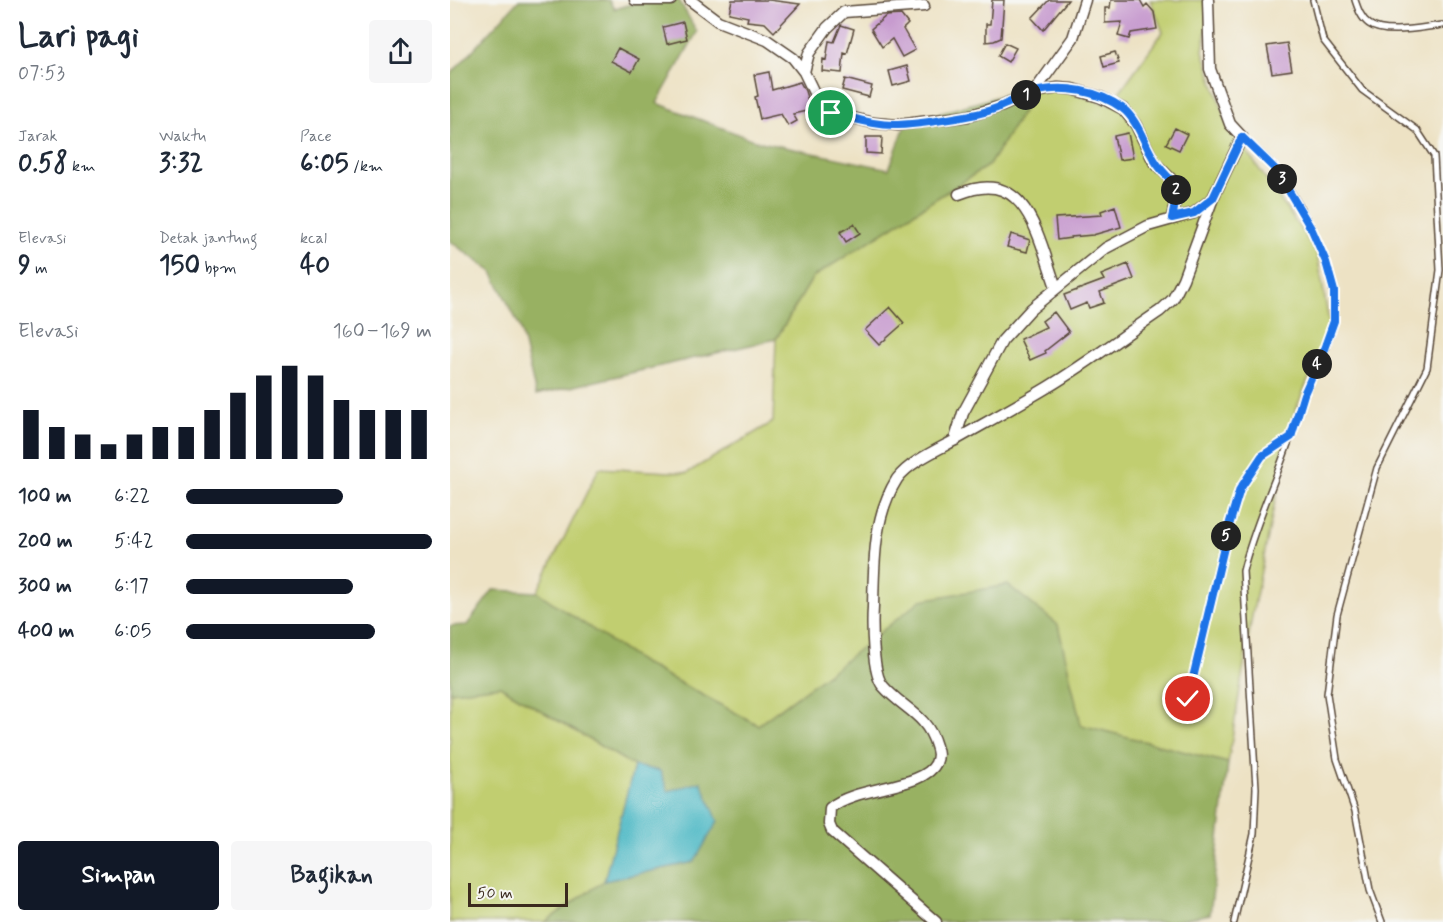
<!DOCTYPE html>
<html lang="id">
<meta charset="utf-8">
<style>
:root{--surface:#fff;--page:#f6f6f7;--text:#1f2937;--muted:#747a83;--accent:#111827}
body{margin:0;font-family:Mynerve,sans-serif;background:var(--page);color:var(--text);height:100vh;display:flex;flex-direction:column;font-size:22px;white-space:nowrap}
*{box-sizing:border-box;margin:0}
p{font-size:20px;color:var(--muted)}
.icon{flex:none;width:33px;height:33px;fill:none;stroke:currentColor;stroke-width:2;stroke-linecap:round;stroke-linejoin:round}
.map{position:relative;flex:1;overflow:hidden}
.details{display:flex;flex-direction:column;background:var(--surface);width:450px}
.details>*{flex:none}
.scale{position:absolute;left:18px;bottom:15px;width:100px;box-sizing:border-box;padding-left:6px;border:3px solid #3b2a1e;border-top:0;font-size:16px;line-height:21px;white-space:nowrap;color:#3b2a1e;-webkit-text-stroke:4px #f6f6f2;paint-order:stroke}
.pin{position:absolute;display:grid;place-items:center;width:51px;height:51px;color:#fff;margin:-26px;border:3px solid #fff;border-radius:50%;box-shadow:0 2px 6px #0007}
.km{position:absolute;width:30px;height:30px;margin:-15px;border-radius:50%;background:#222;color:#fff;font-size:16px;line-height:30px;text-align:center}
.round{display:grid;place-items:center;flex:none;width:63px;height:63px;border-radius:6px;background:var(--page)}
.head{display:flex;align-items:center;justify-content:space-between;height:102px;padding:0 18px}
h1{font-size:33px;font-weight:800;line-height:45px}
.metrics{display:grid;grid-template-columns:repeat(3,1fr);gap:9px;height:102px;padding:6px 18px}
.metrics div{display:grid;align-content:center}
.metrics b{font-size:26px;font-weight:800}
.metrics small{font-size:16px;font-weight:400}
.metrics p{font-size:16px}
.chart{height:168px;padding:12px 18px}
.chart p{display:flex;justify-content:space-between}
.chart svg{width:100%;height:108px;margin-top:6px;stroke:var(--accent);stroke-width:6}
.cta{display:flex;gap:12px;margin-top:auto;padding:12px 18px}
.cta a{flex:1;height:69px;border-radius:6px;background:var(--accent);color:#fff;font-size:24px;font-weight:800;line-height:69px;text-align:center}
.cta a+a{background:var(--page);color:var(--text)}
ul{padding:0 18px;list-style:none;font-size:20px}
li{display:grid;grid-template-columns:96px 72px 1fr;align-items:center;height:45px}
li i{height:15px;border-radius:8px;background:var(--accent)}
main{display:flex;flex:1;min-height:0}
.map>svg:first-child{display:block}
.green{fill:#c1ce70;stroke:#7e7c47;stroke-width:1.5}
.forest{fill:#98b162;stroke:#6a6e40;stroke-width:1.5}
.water{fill:#49b7c4;stroke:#427071;stroke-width:1.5}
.building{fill:#c79bcf}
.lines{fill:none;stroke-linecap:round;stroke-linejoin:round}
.service-casing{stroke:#564637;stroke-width:8}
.minor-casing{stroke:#564637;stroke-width:13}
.service{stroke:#fff;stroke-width:5}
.minor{stroke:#fff;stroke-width:10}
.route-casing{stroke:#fff;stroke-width:12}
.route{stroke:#1a73e8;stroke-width:8}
</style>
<main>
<section class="details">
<div class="head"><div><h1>Lari pagi</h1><p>07:53</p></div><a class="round"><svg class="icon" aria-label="share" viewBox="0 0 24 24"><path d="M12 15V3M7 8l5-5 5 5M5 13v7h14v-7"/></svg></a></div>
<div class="metrics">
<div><p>Jarak</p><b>0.58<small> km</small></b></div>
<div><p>Waktu</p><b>3:32</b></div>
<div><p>Pace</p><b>6:05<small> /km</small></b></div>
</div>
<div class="metrics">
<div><p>Elevasi</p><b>9<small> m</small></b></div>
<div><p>Detak jantung</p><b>150<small> bpm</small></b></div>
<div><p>kcal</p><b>40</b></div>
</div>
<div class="chart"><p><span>Elevasi</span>160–169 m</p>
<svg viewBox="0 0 160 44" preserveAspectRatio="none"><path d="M5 44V24M15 44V31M25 44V34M35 44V38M45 44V34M55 44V31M65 44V31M75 44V24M85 44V17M95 44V10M105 44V6M115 44V10M125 44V20M135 44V24M145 44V24M155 44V24"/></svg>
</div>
<ul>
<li><b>100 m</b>6:22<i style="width:64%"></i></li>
<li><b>200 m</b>5:42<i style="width:100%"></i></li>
<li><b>300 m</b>6:17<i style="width:68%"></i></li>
<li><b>400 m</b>6:05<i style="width:77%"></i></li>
</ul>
<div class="cta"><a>Simpan</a><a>Bagikan</a></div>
</section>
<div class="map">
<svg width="993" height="922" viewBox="0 0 993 922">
<rect width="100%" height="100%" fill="#f6f6f2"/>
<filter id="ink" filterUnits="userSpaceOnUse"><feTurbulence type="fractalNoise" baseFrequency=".0167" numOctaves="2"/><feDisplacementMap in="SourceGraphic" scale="12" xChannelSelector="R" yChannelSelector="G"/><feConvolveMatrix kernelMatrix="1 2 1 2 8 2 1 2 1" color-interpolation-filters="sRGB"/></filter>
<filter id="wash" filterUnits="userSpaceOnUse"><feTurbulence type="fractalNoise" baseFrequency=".008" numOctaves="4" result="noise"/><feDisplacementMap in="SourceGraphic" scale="24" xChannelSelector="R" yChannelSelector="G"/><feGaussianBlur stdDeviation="1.35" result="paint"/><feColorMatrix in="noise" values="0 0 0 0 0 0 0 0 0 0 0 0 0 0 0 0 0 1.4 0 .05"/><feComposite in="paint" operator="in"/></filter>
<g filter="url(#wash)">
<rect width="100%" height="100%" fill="#ede2c4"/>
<path class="green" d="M 700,0 L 760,0 L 753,51 L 776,121 L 867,253 L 880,328 L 841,421 L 802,616 L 778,763 L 631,725 L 608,626 L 383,670 L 308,725 L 191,662 L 87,592 L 149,468 L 237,473 L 323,422 L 326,339 L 363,277 L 539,165 L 590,84 L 660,105 L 713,32 Z
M 50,686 L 184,766 L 154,881 L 95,922 L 0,922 L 0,692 Z"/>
<path class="forest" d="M 69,0 L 159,0 L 164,9 L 195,0 L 229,0 L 247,32 L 207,103 L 306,141 L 439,169 L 456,123 L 590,84 L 539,165 L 363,277 L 326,339 L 86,395 L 70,327 L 42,272 L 0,241 L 0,75 Z
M 558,585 L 608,625 L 631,725 L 778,763 L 760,914 L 719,922 L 95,922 L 154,881 L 244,862 L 210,771 L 184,766 L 50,686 L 0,692 L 0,626 L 17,625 L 43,590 L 87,592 L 191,662 L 308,725 L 383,670 L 471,600 Z"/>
<path class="water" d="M 184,766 L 210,771 L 218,791 L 251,782 L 268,821 L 244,862 L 154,881 Z"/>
<g id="blocks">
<path class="building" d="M 282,0 L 319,0 L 350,4 L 324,32 L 315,23 L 297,21 L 298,17 L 279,13 Z
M 542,0 L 554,0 L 551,38 L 544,41 L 536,42 L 536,24 L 540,24 Z
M 599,0 L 618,0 L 593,30 L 582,18 Z
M 661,0 L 690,0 L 694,7 L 697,4 L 704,12 L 707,29 L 681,33 L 679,39 L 668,36 L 672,22 L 655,23 L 655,8 L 660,8 Z
M 451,15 L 458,24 L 453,29 L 465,50 L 452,57 L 442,39 L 432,47 L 421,29 L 436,16 Z
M 233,22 L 237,39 L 217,44 L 213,27 Z
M 391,25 L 404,29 L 397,54 L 394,53 L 392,73 L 372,71 L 373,59 L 376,60 L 379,41 L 384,42 Z
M 555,43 L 566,48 L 558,62 L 548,56 Z
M 837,43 L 842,70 L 822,73 L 817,46 Z
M 168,48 L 189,59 L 182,72 L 161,61 Z
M 665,52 L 669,63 L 654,67 L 651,56 Z
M 457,66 L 461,81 L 443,86 L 439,71 Z
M 319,72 L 322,90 L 350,82 L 355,91 L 361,110 L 343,114 L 347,121 L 338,126 L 331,114 L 310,119 L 305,97 L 308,96 L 304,75 Z
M 395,79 L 422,86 L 419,97 L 392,90 Z
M 725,128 L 737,134 L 729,150 L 716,144 Z
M 678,133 L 683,158 L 669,160 L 664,136 Z
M 416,137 L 432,137 L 431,154 L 416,153 Z
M 665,206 L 671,227 L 643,235 L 621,237 L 621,238 L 607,240 L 605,218 L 652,215 L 651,211 Z
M 404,224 L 410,233 L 396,242 L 390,232 Z
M 561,234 L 580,240 L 577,252 L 557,247 Z
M 678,264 L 684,279 L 650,292 L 654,303 L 639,308 L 637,303 L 620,310 L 614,295 L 654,280 L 651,275 Z
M 440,307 L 454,323 L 429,345 L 415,330 Z
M 604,312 L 619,332 L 595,351 L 596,353 L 580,360 L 570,339 L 596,327 L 592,321 Z"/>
</g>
</g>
<g filter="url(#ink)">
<use href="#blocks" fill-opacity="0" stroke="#564637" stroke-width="1.5"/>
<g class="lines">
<defs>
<path id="service" d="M 863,0 L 873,40 L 912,90 L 967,130 L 984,156 L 990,270 L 977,368 L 927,468 L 887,615 L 877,694 L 887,759 L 905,811 L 920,890 L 932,922
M 905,0 C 908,9 911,18 919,24 C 935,36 973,27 993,25
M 738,699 L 780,522 L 790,489 L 812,456 L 839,438
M 784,922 L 804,834 L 806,788 L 793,571 C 804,525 825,483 840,438 C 845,424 848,409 853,395 C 863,370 880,346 884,319 C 889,273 854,209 828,172 C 819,159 804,148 792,137"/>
<path id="minor" d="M 185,0 L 221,0
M 240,0 L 268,21 L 317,40 L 343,58 L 354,72 L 369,103 L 381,113 L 424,123 L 448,125 L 518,116 L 552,106 L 584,92 L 623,38 L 635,0
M 354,72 L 359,53 L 377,28 L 394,12 L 474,6
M 584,92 L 608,88 L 622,89 L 650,97 L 673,109 L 686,125 L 704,162 L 721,179 L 726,187 L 725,203 L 722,218
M 509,194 C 577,165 588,238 606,287
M 505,439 L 513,413 L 552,341 L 581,309 L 656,248 L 698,226 L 744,213 L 763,198
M 486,922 L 382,831 L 379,824 L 380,808 C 405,786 474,789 486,763 C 489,756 488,752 486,746 C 477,714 453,709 433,686 C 422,674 422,623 423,607 C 424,564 423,517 447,479 C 459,462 489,449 507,439 C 537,422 568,405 598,387 C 636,364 673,336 710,311 L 723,299 L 733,279 L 763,198 L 792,137 L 780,124 L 760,69 L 758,0"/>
</defs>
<use href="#service" class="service-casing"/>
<use href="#minor" class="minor-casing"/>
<use href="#service" class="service"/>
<use href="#minor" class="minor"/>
</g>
</g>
<g class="lines" filter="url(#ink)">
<defs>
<path id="route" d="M 381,113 C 403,118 426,126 448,125 C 470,124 494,120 516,116 C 529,114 544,110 556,104 C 565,100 575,95 585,92 C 613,84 648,91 672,108 C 686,118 693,140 701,154 C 717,186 733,173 722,218 L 744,213 L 763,198 L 792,137 L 827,171 L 862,230 L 876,262 L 884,291 L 884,321 L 874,349 L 854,394 L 841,437 L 812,456 L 790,489 L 780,522 L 738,699"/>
</defs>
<use href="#route" class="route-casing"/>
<use href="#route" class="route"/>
</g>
</svg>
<div class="scale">50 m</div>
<div class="pin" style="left:381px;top:113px;background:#1e9e55"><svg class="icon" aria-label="arrive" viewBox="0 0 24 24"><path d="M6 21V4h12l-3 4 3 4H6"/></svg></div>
<div class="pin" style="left:738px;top:699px;background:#d93025"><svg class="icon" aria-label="check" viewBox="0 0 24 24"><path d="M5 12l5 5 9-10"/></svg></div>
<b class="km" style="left:576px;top:95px">1</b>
<b class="km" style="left:726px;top:190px">2</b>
<b class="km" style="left:832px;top:179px">3</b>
<b class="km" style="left:867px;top:364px">4</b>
<b class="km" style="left:776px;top:536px">5</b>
</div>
</main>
